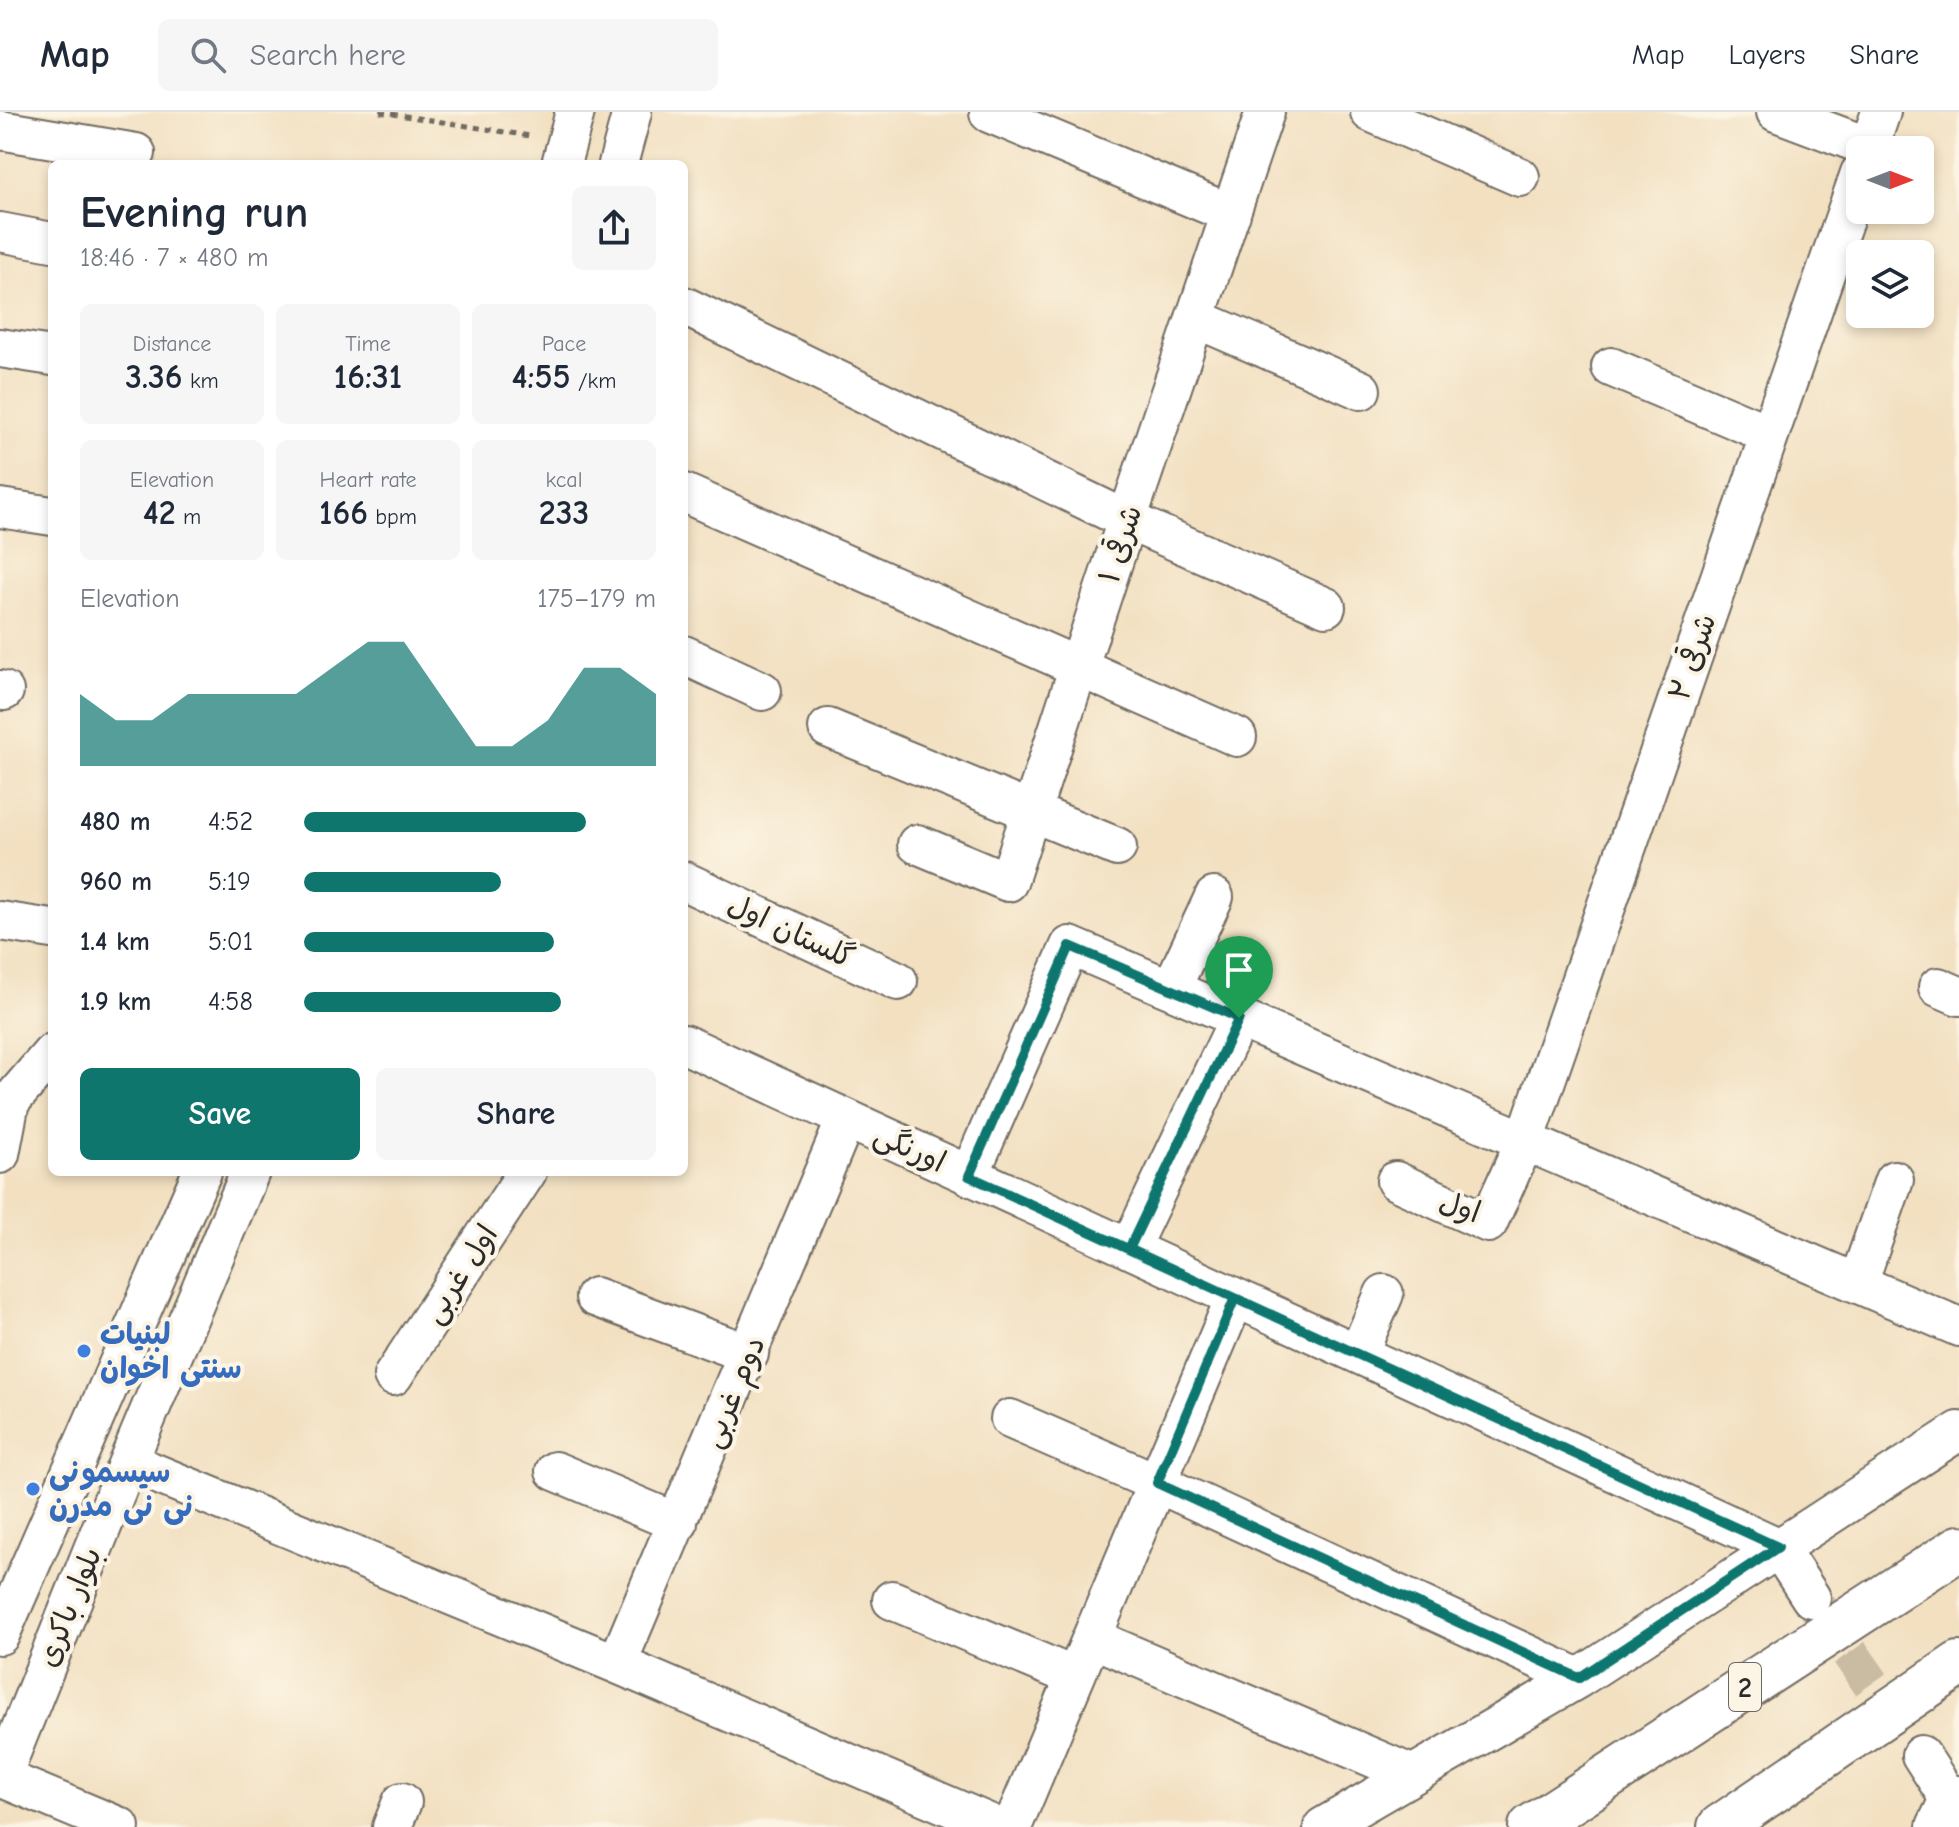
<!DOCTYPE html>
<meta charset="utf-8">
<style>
:root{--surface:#fff;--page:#f6f6f7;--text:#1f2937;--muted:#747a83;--line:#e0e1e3;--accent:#0f766e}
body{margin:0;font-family:"Comic Neue","Playpen Sans Arabic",sans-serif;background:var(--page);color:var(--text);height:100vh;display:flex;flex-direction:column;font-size:30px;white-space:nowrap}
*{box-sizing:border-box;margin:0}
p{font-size:26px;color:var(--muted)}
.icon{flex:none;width:44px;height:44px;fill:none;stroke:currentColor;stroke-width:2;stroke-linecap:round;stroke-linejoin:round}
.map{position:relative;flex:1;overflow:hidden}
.panel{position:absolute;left:48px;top:48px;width:640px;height:1016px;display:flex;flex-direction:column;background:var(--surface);border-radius:12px;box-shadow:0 4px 12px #0003}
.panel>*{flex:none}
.needle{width:52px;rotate:90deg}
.controls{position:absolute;left:1846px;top:24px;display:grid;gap:16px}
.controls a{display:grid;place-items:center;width:88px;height:88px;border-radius:12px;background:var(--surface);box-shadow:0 4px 12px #0003;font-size:40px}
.pin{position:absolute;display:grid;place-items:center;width:68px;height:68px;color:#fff;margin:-82px -34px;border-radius:50% 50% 50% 0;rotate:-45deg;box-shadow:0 0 8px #0007}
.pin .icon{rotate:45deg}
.round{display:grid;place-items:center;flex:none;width:84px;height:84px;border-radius:12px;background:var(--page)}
.headline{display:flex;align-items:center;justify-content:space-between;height:136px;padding:0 32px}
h1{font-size:44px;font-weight:700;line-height:60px}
.stats{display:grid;grid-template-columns:repeat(3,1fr);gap:12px;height:136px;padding:8px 32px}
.stats div{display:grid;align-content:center;border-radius:12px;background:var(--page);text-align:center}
.stats b{font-size:34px;font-weight:700}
.stats small{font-size:22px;font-weight:400}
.stats p{font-size:22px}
.chart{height:224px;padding:16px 32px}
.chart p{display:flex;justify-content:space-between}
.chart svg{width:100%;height:144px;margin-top:8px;fill:var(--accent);opacity:.7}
.action{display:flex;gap:16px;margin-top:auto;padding:16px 32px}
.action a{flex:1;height:92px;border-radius:12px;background:var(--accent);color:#fff;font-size:32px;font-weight:700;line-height:92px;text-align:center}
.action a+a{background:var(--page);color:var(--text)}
ul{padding:0 32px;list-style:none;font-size:26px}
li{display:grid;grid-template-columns:128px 96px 1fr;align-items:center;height:60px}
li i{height:20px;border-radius:10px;background:var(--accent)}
header{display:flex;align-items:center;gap:48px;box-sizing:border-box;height:112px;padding:0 40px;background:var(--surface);border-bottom:2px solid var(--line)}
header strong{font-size:38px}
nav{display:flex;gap:44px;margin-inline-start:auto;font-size:28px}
.search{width:560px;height:72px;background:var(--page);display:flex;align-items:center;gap:20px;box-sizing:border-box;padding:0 28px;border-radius:12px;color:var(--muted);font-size:30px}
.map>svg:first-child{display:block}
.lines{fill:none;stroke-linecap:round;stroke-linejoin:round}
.minor-tunnel{stroke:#cabca3;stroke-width:38;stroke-dasharray:38 19;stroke-linecap:butt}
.minor-casing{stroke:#716a60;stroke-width:42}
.major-casing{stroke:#716a60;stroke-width:48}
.highway-casing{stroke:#716a60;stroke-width:48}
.path{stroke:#716a60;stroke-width:5;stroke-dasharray:6 6;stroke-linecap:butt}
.minor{stroke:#fff;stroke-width:38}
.major{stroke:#fff;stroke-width:44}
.highway{stroke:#fff;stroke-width:44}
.route-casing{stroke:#fff;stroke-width:16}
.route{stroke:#0f766e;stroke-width:10}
.shop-dot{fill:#3f7fe0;stroke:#fcf5e5;stroke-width:3}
.labels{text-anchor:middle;stroke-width:8;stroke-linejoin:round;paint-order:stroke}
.shield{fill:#fcf5e5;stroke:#6a6863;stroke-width:2}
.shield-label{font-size:28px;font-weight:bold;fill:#2b2b2b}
.street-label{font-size:30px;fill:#2b2b2b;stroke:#fcf5e5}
.shop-label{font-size:30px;font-weight:bold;fill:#366cbe;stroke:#fcf5e5;text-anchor:start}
</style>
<header>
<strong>Map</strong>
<div class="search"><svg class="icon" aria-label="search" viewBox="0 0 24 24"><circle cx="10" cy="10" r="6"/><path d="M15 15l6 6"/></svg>Search here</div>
<nav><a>Map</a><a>Layers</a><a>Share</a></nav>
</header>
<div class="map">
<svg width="1959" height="1715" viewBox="0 0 1959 1715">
<rect width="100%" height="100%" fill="#fcf5e5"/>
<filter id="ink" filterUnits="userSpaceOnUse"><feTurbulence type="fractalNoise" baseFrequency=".0125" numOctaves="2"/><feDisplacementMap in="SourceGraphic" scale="16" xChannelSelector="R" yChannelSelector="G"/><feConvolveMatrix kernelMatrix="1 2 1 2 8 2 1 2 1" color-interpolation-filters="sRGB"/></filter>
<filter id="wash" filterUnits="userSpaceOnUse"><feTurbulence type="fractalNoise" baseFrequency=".006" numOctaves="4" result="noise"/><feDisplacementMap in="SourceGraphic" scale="32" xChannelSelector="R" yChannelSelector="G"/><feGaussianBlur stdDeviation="1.8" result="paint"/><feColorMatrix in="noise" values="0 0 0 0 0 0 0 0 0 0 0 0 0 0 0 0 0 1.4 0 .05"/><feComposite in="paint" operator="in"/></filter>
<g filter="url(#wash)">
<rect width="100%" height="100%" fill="#f2e0c1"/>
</g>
<g filter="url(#ink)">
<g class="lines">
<path class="minor-tunnel" d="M 1817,1494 L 1921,1643"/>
<defs>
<path id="minor" d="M 1370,0 L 1520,65
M 1776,0 L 1869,35
M 989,1 L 1231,102
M 0,18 L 136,41
M 1868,38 L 1881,0
M 561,52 L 575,0
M 618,52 L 632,0
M 0,120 L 52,130
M 684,194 L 1127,408 L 1326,495
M 1195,206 L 1361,278
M 0,236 L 52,244
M 1611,255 L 1769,322
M 684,381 L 1237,625
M 0,396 L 52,404
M 684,543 L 762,579
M 0,578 L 4,579
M 828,616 L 1117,735
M 917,732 L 1008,770 L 1127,408 L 1265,0
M 684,769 L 898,869
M 0,809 L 52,817
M 1938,875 L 1959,884
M 1171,877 L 1214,785
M 684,932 L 1778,1435 L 1811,1486
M 0,1042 L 10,990 L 52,941
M 969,1064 L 1070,834 L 1959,1215
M 1396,1069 L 1488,1111 L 1525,1029 L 1860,61
M 1129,1137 L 1239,906
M 1858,1171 L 1894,1068
M 595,1185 L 749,1242
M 1358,1242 L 1384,1182
M 393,1264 L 527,1060
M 1010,1307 L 1157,1371 L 1579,1566
M 128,1350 L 617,1552 L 998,1715
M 555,1359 L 678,1411
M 892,1488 L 1075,1565
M 0,1523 L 202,1060
M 1092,1526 L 1411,1662
M 617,1552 L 846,1007
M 1921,1643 L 1951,1690
M 0,1665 L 120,1715
M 1,1666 L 128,1350 L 250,1060
M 392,1715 L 402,1690
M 1012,1715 L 1235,1186
M 1323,1715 L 1579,1566 L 1959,1319"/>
<path id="major" d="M 1939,1715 L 1951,1690 L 1959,1686"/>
<path id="highway" d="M 1531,1715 L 1959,1436
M 1720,1715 L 1959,1552"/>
</defs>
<use href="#minor" class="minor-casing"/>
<use href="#major" class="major-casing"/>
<use href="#highway" class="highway-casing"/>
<path class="path" d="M 380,0 L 530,24"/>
<use href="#minor" class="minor"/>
<use href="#major" class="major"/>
<use href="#highway" class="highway"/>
</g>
</g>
<g class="lines" filter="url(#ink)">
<defs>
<path id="route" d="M 1239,906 L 1129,1137 L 1235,1186 L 1157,1371 L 1579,1566 L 1778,1435 L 969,1064 L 1070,834 L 1239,906"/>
</defs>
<use href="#route" class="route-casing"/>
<use href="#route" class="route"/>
</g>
<g class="shop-dot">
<circle cx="84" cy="1239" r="8"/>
<circle cx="33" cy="1377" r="8"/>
</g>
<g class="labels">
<rect class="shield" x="1729" y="1551" width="32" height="48" rx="6"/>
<g class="shield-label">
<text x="1745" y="1585">2</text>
</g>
<g class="street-label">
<text transform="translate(1120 432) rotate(-72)" y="10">۱ شرقی</text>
<text transform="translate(1692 545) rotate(-71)" y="10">۲ شرقی</text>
<text transform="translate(791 819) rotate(25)" y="10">گلستان اول</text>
<text transform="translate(910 1036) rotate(25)" y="10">اورنگی</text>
<text transform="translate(1460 1095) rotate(19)" y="10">اول</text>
<text transform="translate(460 1162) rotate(-57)" y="10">اول غربی</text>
<text transform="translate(733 1280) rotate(-67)" y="10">دوم غربی</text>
<text transform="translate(69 1495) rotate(-68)" y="10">بلوار باکری</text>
</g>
<g class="shop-label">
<text x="100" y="1232">لبنیات<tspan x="100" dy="34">سنتی اخوان</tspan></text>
<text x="49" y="1370">سیسمونی<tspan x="49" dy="34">نی نی مدرن</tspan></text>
</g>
</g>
</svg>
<div class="controls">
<a><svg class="needle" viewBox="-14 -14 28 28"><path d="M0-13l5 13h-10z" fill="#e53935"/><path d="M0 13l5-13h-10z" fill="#747a83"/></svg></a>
<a><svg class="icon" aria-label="layers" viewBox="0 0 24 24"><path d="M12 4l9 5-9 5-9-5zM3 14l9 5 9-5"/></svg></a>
</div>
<div class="pin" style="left:1239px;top:906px;background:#1e9e55"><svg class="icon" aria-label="arrive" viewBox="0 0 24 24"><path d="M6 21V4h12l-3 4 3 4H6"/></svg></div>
<section class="panel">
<div class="headline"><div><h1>Evening run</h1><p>18:46 · 7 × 480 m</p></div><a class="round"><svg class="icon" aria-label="share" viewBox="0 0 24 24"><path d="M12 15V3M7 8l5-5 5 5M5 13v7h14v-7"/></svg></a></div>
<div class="stats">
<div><p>Distance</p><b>3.36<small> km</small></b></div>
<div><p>Time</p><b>16:31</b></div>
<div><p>Pace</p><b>4:55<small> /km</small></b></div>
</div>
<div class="stats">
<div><p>Elevation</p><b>42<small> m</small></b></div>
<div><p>Heart rate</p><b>166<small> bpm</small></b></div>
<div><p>kcal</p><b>233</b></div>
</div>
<div class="chart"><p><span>Elevation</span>175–179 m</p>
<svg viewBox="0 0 160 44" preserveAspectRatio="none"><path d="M0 44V22L10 30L20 30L30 22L40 22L50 22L60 22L70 14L80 6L90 6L100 22L110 38L120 38L130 30L140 14L150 14L160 22V44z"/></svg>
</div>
<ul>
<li><b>480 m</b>4:52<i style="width:80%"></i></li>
<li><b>960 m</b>5:19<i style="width:56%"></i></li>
<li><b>1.4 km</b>5:01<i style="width:71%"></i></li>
<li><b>1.9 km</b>4:58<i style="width:73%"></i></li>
</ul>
<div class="action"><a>Save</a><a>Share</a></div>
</section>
</div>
